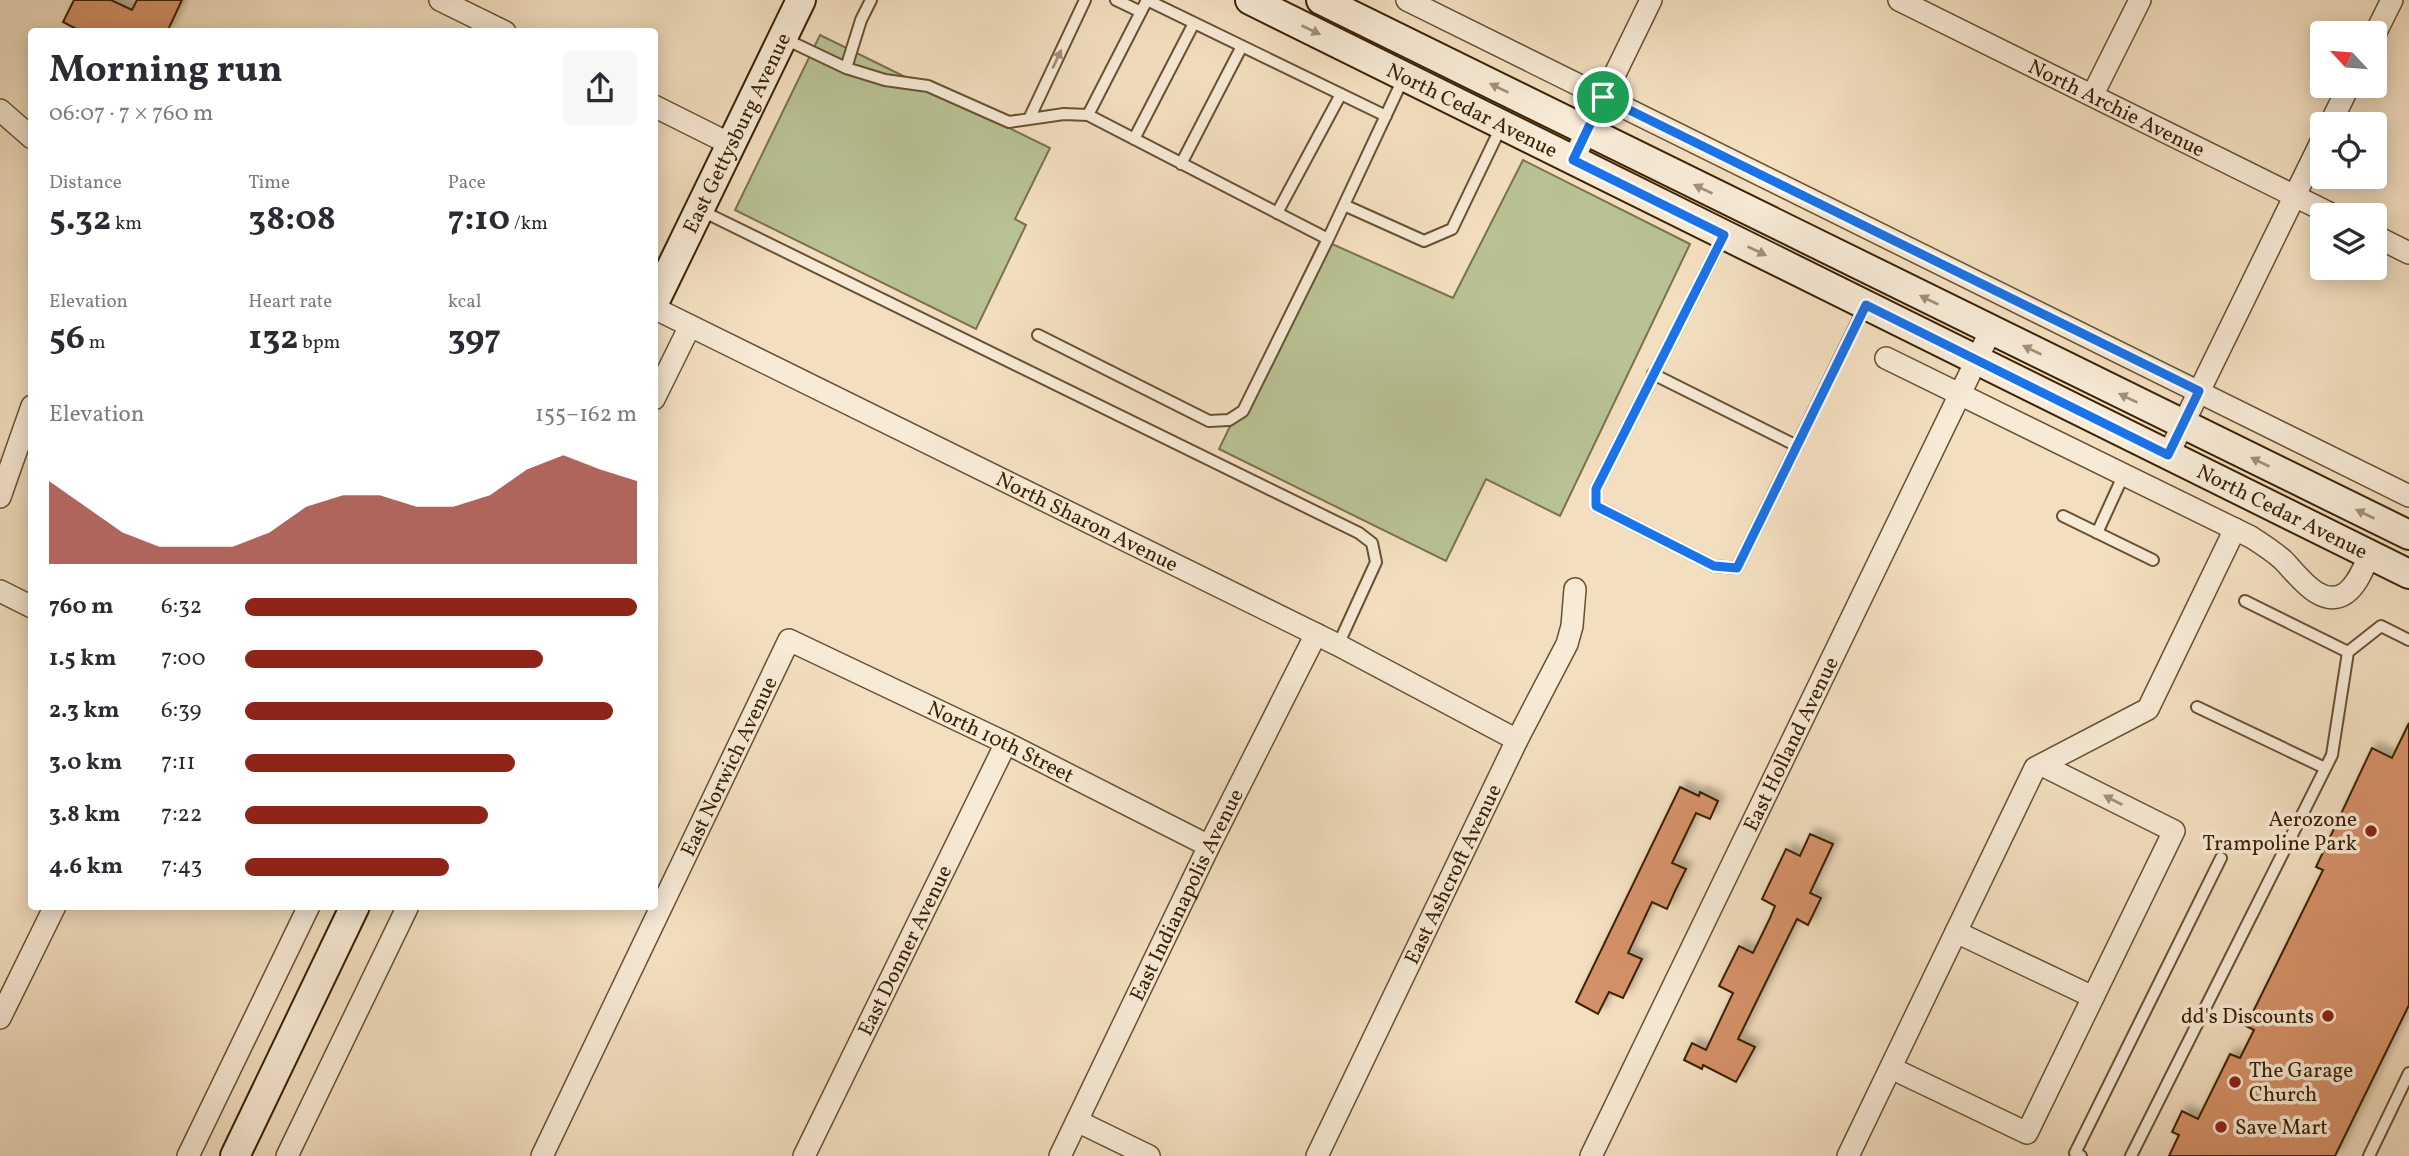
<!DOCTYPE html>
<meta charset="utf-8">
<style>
:root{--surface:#fff;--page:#f7f7f7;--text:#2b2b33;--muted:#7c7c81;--accent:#8f2418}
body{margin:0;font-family:Vollkorn,serif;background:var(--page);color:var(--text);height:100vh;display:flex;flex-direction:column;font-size:26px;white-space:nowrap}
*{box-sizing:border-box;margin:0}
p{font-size:23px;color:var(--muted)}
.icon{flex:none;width:38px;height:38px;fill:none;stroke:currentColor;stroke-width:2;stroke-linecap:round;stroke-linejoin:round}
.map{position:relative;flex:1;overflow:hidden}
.side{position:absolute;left:28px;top:28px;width:630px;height:882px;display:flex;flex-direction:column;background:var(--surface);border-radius:7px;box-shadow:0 4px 18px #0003}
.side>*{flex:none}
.needle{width:46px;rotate:296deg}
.fabs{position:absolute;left:2310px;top:21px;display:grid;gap:14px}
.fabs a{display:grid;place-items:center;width:77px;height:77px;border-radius:7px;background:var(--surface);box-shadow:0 4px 18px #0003;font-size:35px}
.pin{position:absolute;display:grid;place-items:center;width:60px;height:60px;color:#fff;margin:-30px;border:4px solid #fff;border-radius:50%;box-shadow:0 2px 7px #0007}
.round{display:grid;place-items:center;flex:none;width:74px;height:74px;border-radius:7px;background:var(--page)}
.head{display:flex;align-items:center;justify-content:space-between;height:119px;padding:0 21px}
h1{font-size:38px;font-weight:700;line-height:52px}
.stats{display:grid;grid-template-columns:repeat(3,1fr);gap:10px;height:119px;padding:7px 21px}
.stats div{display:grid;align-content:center}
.stats b{font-size:35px;font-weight:700}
.stats small{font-size:19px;font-weight:400}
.stats p{font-size:19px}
.chart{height:196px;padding:14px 21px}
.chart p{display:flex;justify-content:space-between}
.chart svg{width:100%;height:126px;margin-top:7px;fill:var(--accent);opacity:.7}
ul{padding:0 21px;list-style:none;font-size:23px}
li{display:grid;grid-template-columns:112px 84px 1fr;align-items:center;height:52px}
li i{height:18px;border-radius:9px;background:var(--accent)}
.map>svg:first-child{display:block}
.green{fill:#b9c294;stroke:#7a724c;stroke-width:2}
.building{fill:#d59169;stroke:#3a2203;stroke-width:2;filter:url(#shadow)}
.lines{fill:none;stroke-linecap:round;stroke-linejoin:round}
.lane-casing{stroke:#685132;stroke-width:14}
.street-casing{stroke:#685132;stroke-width:24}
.secondary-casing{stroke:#3a2203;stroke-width:32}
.lane{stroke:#f7ead6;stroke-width:10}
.street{stroke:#f7ead6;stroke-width:21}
.secondary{stroke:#f7ead6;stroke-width:28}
.oneway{fill:#a29077}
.route-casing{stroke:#fff;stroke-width:14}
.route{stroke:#1a73e8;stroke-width:9}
.poi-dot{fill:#8f2418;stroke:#f7ead6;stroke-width:2.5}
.labels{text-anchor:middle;stroke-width:7;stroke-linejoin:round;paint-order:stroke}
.street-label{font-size:21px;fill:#3a2203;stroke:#f7ead6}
.poi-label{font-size:21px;fill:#3a2203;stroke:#f7ead6;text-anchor:end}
</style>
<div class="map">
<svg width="2409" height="1156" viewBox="0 0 2409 1156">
<defs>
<filter id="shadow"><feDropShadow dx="6" dy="-6" stdDeviation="3.5" flood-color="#0004"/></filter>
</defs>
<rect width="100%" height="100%" fill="#f3dfc0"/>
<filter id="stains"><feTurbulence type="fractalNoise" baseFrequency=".00286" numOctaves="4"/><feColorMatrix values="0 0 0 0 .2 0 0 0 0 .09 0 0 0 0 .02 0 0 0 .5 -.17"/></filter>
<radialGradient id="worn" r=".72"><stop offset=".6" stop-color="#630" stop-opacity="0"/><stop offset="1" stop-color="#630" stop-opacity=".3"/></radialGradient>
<path class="green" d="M 820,35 L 1050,148 L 1015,219 L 1026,225 L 976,329 L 735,210 Z
M 1523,160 L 1690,244 L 1560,516 L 1486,479 L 1446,561 L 1219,449 L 1321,239 L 1453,298 Z"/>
<path class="building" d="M 74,0 L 111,0 L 132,10 L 137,0 L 182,0 L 167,32 L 82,32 L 63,22 Z
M 2409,723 L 2409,1005 L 2335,1156 L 2169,1156 L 2179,1135 L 2172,1132 L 2182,1111 L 2198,1119 L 2230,1054 L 2240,1058 L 2254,1030 L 2246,1026 L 2323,870 L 2316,867 L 2372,748 L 2392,758 Z
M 1680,787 L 1699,796 L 1700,792 L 1718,801 L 1710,819 L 1696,813 L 1672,863 L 1686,869 L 1675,891 L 1667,909 L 1652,902 L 1628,953 L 1642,959 L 1623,998 L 1609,992 L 1598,1014 L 1576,1002 Z
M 1810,834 L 1833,844 L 1810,893 L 1821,898 L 1808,925 L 1797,919 L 1738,1039 L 1755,1047 L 1736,1082 L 1703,1065 L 1702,1069 L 1684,1060 L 1692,1043 L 1706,1050 L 1733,993 L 1719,986 L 1739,946 L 1753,953 L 1770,918 L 1775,906 L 1762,899 L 1786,849 L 1800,856 Z"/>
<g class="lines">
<defs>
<path id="lane" d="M 1116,0 L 1141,12
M 1147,0 L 1386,116
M 783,38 L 846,68 L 885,80 L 928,86 L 1009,122 L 1064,114 L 1088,115 L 1328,239
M 846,68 L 861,20 L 871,0
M 1088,115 L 1147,0
M 1029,119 L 1085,0
M 1134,139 L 1194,23
M 1181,164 L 1242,46
M 1344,205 L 1424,241 L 1452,229 L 1501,127
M 700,210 L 1359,533 L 1372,543 L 1376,562 L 1338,645
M 1277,213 L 1341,94
M 1723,237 L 1596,489 L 1596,506 L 1714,566 L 1737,568 L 1865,306
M 1038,335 L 1209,421 L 1229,420 L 1243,411 L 1328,239 L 1403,79
M 1653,374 L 1797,446
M 2063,516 L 2153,560
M 2097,533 L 2124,474
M 2245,601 L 2348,652
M 2197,707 L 2325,768
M 2081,1156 L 2075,1153 L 2221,858
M 2131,1156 L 2332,755 L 2348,652 L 2381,626 L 2409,640
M 2369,1156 L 2409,1073"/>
<g id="street">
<path d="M 440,0 L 505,32"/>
<path d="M 1407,0 L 2409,496"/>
<path id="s1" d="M 1899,0 L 2333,215"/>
<path d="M 2375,34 L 2392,0"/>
<path d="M 2093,94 L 2140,0"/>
<path d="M 654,106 L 732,145"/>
<path d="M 0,110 L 32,138"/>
<path d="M 2330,124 L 2349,86"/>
<path d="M 1573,160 L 1651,0"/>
<path d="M 2375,236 L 2409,253"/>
<path id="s2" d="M 654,308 L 1338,645 L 1517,740"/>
<path d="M 1886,358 L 2251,537 C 2262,544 2273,551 2283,560 C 2298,575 2321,610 2346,593 C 2358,584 2363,568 2370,555"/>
<path d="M 654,399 L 690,326"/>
<path d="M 2168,455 L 2322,140"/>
<path d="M 0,497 L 32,406"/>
<path d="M 0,591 L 32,607"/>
<path d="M 1956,932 L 2093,997"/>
<path d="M 0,1018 L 55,906"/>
<path d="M 1891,1068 L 2027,1133 L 2174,831 L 2042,765"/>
<path d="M 1077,1121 L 1149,1156"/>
<path d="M 188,1156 L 309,906"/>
<path d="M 287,1156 L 408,906"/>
<path id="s3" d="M 542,1156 L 789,640 L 1006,743 L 1209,846"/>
<path id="s4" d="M 804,1156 L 1006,743"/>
<path id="s5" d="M 1060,1156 L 1209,846 L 1316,634"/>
<path id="s6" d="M 1317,1156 L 1517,740 L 1567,644 L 1572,626 L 1575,589"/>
<path id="s7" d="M 1591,1156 L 1991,330"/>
<path d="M 1848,1156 L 2035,768 L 2148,709 L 2235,529"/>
</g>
<g id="secondary">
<path id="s8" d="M 1250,0 L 2409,574"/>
<path d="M 1321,0 L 2409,535"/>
<path id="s9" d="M 654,303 L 801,0"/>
<path d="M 235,1156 L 355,906"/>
</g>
</defs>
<use href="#lane" class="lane-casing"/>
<use href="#street" class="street-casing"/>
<use href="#secondary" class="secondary-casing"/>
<use href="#lane" class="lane"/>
<use href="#street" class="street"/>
<use href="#secondary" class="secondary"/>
</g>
<defs><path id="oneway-solid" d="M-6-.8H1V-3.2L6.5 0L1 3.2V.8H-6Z" transform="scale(1.75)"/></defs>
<g class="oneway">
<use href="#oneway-solid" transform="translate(1311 30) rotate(26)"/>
<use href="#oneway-solid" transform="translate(1057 59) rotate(-65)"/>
<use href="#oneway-solid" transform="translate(1499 88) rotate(-154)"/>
<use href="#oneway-solid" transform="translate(1703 189) rotate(-154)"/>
<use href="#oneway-solid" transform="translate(1757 251) rotate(26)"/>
<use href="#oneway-solid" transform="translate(1929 300) rotate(-154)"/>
<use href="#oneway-solid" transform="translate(2032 350) rotate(-154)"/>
<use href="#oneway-solid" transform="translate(2128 398) rotate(-154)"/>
<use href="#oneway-solid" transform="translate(2260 462) rotate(-154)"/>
<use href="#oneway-solid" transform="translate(2365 514) rotate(-154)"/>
<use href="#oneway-solid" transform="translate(2113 800) rotate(-153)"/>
</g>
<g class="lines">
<defs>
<path id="route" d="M 1603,97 L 2199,391 L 2168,455 L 1866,305 L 1737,568 L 1714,566 L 1596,506 L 1596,489 L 1724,235 L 1573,160 Z"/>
</defs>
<use href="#route" class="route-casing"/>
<use href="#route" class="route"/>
</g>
<g class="poi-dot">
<circle cx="2371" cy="831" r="7"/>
<circle cx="2328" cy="1016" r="7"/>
<circle cx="2235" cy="1082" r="7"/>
<circle cx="2221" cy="1127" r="7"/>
</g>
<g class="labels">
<g class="street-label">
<text dy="7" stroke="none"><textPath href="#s1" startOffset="243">North Archie Avenue</textPath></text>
<text dy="7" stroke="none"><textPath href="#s8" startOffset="248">North Cedar Avenue</textPath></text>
<text dy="7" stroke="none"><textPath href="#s9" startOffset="189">East Gettysburg Avenue</textPath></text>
<text dy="7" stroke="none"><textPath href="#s8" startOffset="1152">North Cedar Avenue</textPath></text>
<text dy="7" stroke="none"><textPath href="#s2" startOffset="483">North Sharon Avenue</textPath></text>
<text dy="7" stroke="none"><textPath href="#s3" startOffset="807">North 10th Street</textPath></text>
<text dy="7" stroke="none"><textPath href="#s7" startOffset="458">East Holland Avenue</textPath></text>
<text dy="7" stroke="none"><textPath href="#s3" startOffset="432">East Norwich Avenue</textPath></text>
<text dy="7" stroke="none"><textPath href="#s6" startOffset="313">East Ashcroft Avenue</textPath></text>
<text dy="7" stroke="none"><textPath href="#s5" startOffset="290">East Indianapolis Avenue</textPath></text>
<text dy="7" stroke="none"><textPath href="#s4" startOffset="229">East Donner Avenue</textPath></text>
</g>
<g class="poi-label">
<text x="2357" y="826">Aerozone<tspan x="2357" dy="24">Trampoline Park</tspan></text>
<text x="2314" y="1023">dd's Discounts</text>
<text x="2249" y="1077" text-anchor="start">The Garage<tspan x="2249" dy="24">Church</tspan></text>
<text x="2235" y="1134" text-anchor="start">Save Mart</text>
</g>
</g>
<rect width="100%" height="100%" filter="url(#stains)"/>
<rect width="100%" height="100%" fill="url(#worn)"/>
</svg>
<div class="fabs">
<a><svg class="needle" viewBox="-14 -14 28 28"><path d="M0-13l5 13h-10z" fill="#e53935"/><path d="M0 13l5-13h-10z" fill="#7c7c81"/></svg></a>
<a><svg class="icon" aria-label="locate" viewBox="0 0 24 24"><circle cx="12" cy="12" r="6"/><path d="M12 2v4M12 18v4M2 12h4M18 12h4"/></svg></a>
<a><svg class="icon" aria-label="layers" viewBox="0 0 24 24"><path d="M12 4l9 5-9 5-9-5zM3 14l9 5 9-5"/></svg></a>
</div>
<div class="pin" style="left:1603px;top:97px;background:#1e9e55"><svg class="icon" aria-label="arrive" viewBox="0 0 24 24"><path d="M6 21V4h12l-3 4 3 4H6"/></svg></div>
<section class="side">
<div class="head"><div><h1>Morning run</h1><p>06:07 · 7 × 760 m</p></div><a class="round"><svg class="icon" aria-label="share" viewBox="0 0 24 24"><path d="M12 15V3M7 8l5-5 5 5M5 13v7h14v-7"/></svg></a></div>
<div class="stats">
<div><p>Distance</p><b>5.32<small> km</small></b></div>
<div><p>Time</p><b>38:08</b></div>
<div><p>Pace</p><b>7:10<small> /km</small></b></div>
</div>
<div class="stats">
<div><p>Elevation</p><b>56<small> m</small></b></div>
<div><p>Heart rate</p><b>132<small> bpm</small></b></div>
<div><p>kcal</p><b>397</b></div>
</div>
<div class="chart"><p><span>Elevation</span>155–162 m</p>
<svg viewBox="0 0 160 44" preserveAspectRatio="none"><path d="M0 44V15L10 24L20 33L30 38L40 38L50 38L60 33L70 24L80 20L90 20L100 24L110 24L120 20L130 11L140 6L150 11L160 15V44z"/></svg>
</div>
<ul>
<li><b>760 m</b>6:32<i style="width:100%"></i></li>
<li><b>1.5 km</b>7:00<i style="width:76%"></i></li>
<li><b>2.3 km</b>6:39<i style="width:94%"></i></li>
<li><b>3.0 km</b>7:11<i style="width:69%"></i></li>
<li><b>3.8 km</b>7:22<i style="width:62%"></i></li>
<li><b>4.6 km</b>7:43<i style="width:52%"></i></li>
</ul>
</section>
</div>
